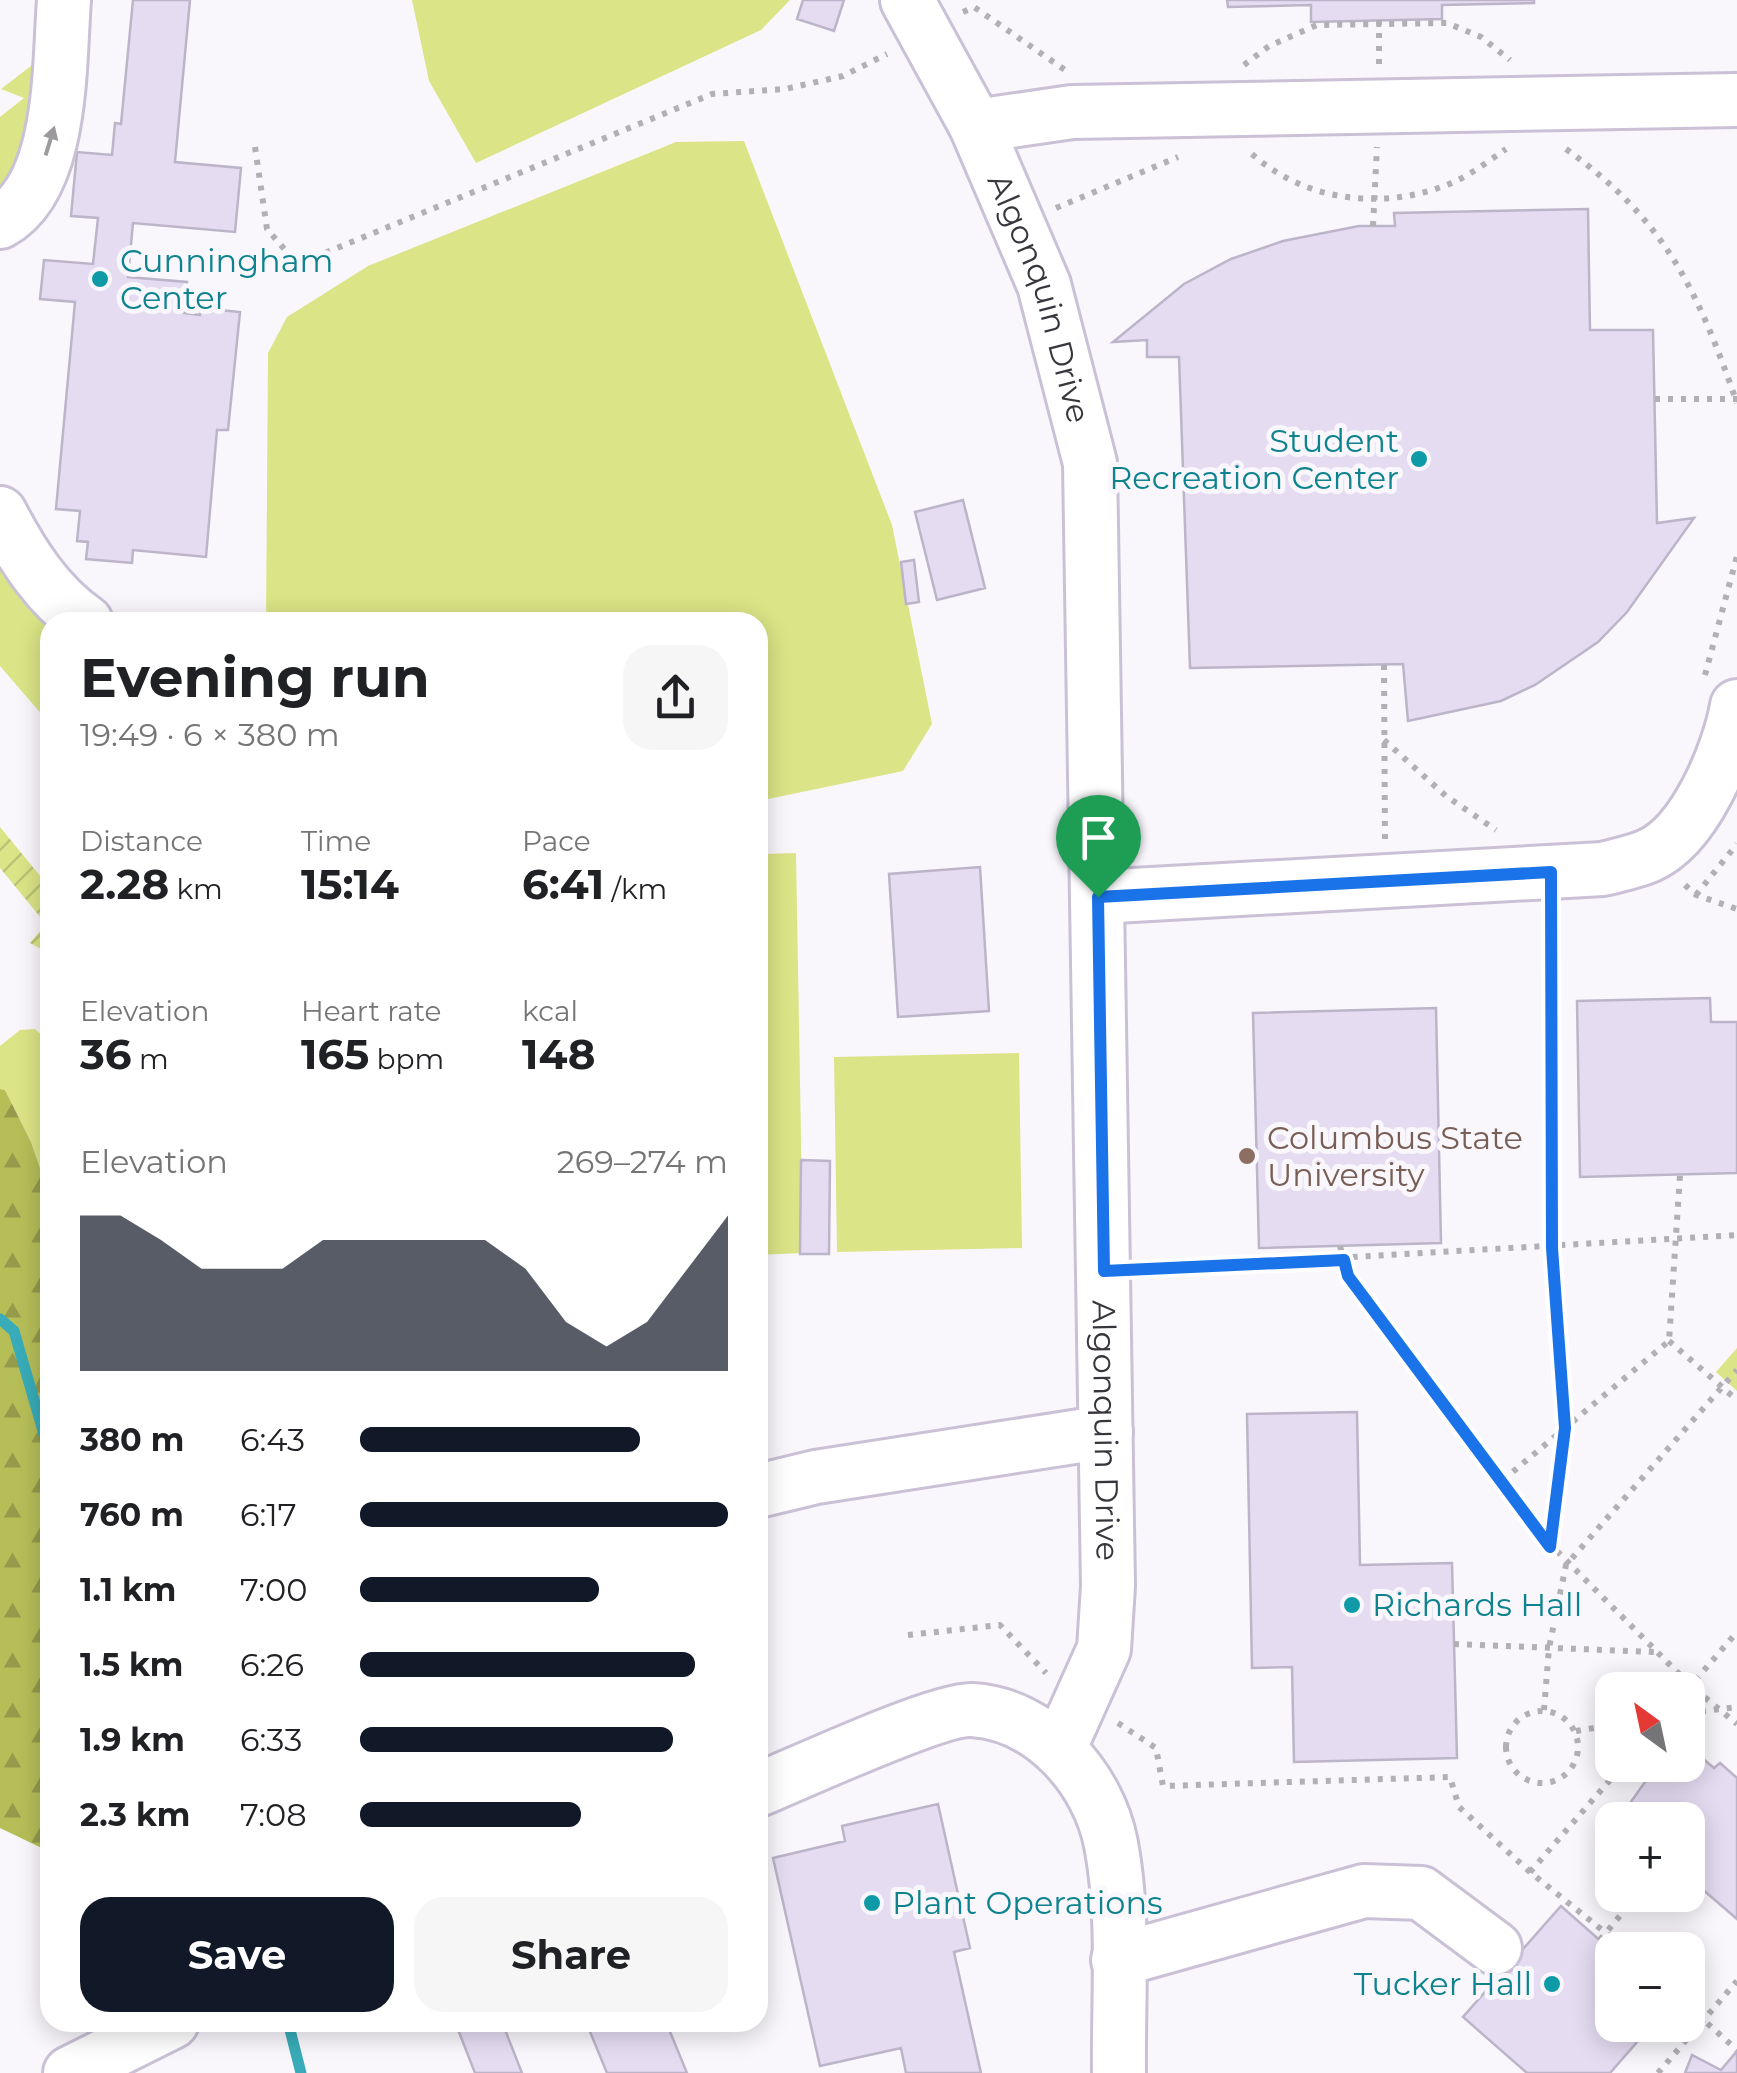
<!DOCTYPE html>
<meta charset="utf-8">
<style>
:root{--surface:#fff;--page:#f6f6f6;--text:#202124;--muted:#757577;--accent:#111827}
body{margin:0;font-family:Montserrat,sans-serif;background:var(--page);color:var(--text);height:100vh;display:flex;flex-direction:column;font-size:38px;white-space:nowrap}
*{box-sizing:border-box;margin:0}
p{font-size:32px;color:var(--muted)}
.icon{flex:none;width:55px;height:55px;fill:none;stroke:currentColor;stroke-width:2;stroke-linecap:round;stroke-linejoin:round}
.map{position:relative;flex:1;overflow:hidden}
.details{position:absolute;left:40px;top:612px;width:728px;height:1420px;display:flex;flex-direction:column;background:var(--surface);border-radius:30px;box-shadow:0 5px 25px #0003}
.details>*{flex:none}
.needle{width:65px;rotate:327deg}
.buttons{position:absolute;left:1595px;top:1672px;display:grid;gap:20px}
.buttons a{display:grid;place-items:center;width:110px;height:110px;border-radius:20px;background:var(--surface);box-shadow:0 5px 25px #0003;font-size:50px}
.pin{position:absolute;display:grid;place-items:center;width:85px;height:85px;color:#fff;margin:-102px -42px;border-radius:50% 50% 50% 0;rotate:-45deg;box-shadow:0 0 10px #0007}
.pin .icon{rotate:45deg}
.round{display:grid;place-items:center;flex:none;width:105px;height:105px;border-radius:30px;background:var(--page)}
.headline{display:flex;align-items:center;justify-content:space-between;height:170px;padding:0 40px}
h1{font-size:55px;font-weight:700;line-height:75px}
.figures{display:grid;grid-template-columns:repeat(3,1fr);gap:15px;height:170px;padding:10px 40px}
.figures div{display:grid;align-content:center}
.figures b{font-size:42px;font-weight:700}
.figures small{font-size:28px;font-weight:400}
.figures p{font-size:28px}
.chart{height:280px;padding:20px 40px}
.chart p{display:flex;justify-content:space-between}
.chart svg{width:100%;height:180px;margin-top:10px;fill:var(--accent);opacity:.7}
.cta{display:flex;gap:20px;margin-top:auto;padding:20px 40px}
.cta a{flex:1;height:115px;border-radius:30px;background:var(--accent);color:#fff;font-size:40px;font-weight:700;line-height:115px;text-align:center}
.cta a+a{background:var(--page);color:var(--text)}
ul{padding:0 40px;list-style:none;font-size:32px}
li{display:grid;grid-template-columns:160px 120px 1fr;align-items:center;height:75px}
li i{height:25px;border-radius:12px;background:var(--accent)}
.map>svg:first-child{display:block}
.green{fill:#dbe486}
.forest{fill:url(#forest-firs)}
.garden{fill:url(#garden-furrows)}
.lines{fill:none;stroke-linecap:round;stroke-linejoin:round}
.stream{stroke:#38acb8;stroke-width:11}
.building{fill:#e5dcf2;stroke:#bcb4c9;stroke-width:2.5}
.minor-casing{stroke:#cac1d7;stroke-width:58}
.path{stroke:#b2afb5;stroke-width:6;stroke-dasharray:5 8;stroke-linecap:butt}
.minor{stroke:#fff;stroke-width:52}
.oneway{fill:#9c9a9e}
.route-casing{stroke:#fff;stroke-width:20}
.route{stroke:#1a73e8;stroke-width:12}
.culture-dot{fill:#0f9aa8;stroke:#f9f7fc;stroke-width:4}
.education-dot{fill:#8d6e63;stroke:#f9f7fc;stroke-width:4}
.labels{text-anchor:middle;stroke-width:10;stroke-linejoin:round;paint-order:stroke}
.culture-label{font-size:32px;fill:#0d838f;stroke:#f9f7fc;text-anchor:start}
.street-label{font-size:32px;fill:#39353d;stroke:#f9f7fc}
.education-label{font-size:32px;fill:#785e54;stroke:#f9f7fc;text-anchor:start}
</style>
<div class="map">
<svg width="1737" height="2073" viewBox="0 0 1737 2073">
<defs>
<pattern id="forest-firs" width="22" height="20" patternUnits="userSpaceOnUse" patternTransform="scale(2.5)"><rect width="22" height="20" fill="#b6be58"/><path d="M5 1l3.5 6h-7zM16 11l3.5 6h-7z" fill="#959b4a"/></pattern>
<pattern id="garden-furrows" width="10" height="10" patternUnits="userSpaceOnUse" patternTransform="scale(2.5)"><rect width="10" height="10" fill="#dbe486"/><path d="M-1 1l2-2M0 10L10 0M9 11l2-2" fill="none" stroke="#bdc475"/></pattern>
</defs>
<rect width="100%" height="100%" fill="#f9f7fc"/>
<path class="green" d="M 412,0 L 790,0 L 761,30 L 476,163 L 429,81 Z
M 40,59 L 29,144 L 0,188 L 0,117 L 24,98 L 1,89 Z
M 744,141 L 892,525 L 932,724 L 903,771 L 758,801 L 758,622 L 266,622 L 268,353 L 287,317 L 368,266 L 676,142 Z
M 0,555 L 50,622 L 50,724 L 0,666 Z
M 796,853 L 803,1253 L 758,1255 L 758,854 Z
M 35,1029 L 50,1043 L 50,1197 L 31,1142 L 5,1090 L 0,1089 L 0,1046 L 20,1030 Z
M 1019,1053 L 1022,1248 L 837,1252 L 834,1057 Z
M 1737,1348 L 1737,1391 L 1716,1372 Z"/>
<path class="forest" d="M 0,1089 L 5,1090 L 31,1142 L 50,1197 L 50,1852 L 0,1828 Z"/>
<path class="garden" d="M 0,827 L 50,888 L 50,945 L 39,948 L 30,943 L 46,924 L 0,868 Z"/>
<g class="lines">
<path class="stream" d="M 0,1319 L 14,1331 L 50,1455
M 288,2022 L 301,2073"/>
</g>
<path class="building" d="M 133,0 L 190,0 L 175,162 L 241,168 L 235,232 L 133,223 L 128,277 L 187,282 L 184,313 L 200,315 L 200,308 L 240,312 L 228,430 L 217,430 L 206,557 L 133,550 L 132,563 L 86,559 L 88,542 L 77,541 L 80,511 L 56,509 L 75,302 L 40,299 L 44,260 L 93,264 L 98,218 L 71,216 L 77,152 L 112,155 L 115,123 L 121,124 Z
M 803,0 L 844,0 L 834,31 L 797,19 Z
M 1227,0 L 1534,0 L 1534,3 L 1442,5 L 1442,19 L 1311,22 L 1311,5 L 1228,7 Z
M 1588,209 L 1590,330 L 1653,330 L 1657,523 L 1694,518 L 1627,612 L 1598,642 L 1535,685 L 1501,701 L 1408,721 L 1403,664 L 1190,668 L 1179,357 L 1147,357 L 1147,340 L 1113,342 L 1184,284 L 1231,259 L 1283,241 L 1359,226 L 1395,226 L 1394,213 Z
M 963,500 L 985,588 L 937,600 L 915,512 Z
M 914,560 L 919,602 L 906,604 L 901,562 Z
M 980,867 L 989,1011 L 898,1017 L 889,874 Z
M 1710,998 L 1711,1022 L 1737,1022 L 1737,1173 L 1580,1177 L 1577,1001 Z
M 1436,1008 L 1441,1243 L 1259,1248 L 1253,1013 Z
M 801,1160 L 830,1161 L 829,1254 L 800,1254 Z
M 1357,1412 L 1360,1565 L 1452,1563 L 1457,1758 L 1294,1762 L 1292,1667 L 1252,1668 L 1247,1414 Z
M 1688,1746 L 1714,1768 L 1720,1763 L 1737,1778 L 1737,1919 L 1688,1877 L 1688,1820 L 1643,1820 L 1628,1806 L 1657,1765 L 1688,1765 Z
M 938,1804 L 970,1948 L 954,1952 L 981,2073 L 906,2073 L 901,2048 L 820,2066 L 773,1858 L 845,1841 L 842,1826 Z
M 1561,1906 L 1612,1951 L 1612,2025 L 1652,2025 L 1610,2073 L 1527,2073 L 1463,2017 Z
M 455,2022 L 502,2022 L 522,2073 L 475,2073 Z
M 586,2022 L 666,2022 L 687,2073 L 607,2073 Z
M 1737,2051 L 1737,2073 L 1685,2073 L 1692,2055 L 1721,2070 Z"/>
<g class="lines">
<defs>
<g id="minor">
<path id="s1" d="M 907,0 L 976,126 L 1044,285 L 1090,463 L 1108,1586 L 1104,1649 L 1060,1747"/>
<path d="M 976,126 L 1072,112 L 1737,100"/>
<path d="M 0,222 C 64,187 59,63 64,0"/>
<path d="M 0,513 C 22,555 47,595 86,622"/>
<path d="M 1097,897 L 1603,869 C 1618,865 1634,862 1648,856 C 1695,836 1729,752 1737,706"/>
<path d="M 758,1491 L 816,1477 L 1106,1432"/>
<path d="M 758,1790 C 797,1774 939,1708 972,1710 C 1041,1714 1098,1777 1111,1844 C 1125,1917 1118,1998 1119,2073"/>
<path d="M 1118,1960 L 1364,1891 L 1421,1893 L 1495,1948"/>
<path d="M 70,2073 L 172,2022"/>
</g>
</defs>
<use href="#minor" class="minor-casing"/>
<path class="path" d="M 963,12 L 974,7 L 1065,70
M 1379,20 L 1379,65
M 1244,65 L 1269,46 L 1317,25 L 1447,23 L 1481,37 L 1510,60
M 255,147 L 267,229 L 293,259 L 315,257 L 712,94 L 785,89 L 843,76 L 887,54
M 1566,149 C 1666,221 1697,289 1737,403
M 1252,154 C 1307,203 1387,211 1454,182 C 1472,174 1490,160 1506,149
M 1056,208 L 1178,157
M 1373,226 L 1377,147
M 1655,399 L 1737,399
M 1384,665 L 1385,840
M 1705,675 L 1737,556
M 1384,740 L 1446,796 L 1496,830
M 1685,885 L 1696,895 L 1737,909
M 1696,895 L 1737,844
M 1340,1246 L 1348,1276 L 1438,1392 L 1535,1529 L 1691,1686 L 1737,1724
M 1145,1269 L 1737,1235
M 1669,1341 L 1737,1400
M 1503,1480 L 1669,1341 L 1680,1175
M 1550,1547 L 1565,1428 L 1552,1248 L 1551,915
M 908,1635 L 1000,1625 L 1046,1673
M 1454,1644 L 1655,1652
M 1687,1690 L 1737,1632
M 1544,1710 L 1549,1648 L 1566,1565 L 1737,1370
M1506 1747a36 36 0 1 1 72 0a36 36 0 1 1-72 0Z
M 1688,1713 L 1737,1707
M 1118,1723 L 1156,1748 L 1163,1786 L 1450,1777 L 1459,1807 L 1530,1872 L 1627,1950
M 1576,1731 L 1612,1725
M 1530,1872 L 1623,1765
M 1600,1940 L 1637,1895
M 1688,2006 L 1737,2050
M 1658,2073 L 1737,1981"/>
<use href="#minor" class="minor"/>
</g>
<defs><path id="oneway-solid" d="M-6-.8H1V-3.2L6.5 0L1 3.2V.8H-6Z" transform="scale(2.5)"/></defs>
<use class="oneway" href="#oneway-solid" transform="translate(50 141) rotate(-73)"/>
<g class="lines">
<defs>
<path id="route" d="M 1551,872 L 1552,1248 L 1565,1428 L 1550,1547 L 1348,1276 L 1344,1260 L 1104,1271 L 1098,897 Z"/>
</defs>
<use href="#route" class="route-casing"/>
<use href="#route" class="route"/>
</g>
<g class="culture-dot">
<circle cx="100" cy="279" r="10"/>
<circle cx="1419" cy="459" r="10"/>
<circle cx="1352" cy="1605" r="10"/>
<circle cx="872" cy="1903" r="10"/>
<circle cx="1552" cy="1984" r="10"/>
</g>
<circle class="education-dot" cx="1247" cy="1156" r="10"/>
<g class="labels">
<g class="culture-label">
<text x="120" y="272">Cunningham<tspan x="120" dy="37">Center</tspan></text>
<text x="1399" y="452" text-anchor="end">Student<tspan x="1399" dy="37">Recreation Center</tspan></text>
<text x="1372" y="1616">Richards Hall</text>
<text x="892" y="1914">Plant Operations</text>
<text x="1532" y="1995" text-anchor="end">Tucker Hall</text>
</g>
<g class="street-label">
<text dy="11" stroke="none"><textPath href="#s1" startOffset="328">Algonquin Drive</textPath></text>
<text dy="11" stroke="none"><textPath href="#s1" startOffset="1468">Algonquin Drive</textPath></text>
</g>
<g class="education-label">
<text x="1267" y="1149">Columbus State<tspan x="1267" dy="37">University</tspan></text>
</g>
</g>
</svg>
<div class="buttons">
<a><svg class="needle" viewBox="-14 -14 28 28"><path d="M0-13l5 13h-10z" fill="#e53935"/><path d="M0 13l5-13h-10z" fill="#757577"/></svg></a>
<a>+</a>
<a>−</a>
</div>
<div class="pin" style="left:1098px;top:897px;background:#1e9e55"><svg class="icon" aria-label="arrive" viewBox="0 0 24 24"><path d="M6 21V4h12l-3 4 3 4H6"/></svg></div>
<section class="details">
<div class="headline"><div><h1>Evening run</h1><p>19:49 · 6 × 380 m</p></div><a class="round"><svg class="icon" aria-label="share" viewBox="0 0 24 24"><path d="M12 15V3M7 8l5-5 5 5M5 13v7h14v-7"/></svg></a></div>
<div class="figures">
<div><p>Distance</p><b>2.28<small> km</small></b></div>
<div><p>Time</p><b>15:14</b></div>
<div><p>Pace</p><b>6:41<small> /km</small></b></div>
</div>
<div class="figures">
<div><p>Elevation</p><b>36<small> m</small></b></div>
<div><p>Heart rate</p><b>165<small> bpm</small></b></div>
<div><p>kcal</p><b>148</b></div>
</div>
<div class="chart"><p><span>Elevation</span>269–274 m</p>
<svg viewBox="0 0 160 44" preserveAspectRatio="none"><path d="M0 44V6L10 6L20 12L30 19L40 19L50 19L60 12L70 12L80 12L90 12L100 12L110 19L120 32L130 38L140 32L150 19L160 6V44z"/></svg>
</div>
<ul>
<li><b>380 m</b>6:43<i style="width:76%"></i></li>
<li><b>760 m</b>6:17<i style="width:100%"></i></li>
<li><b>1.1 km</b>7:00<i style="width:65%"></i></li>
<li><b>1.5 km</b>6:26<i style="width:91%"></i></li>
<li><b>1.9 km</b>6:33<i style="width:85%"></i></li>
<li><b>2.3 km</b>7:08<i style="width:60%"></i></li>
</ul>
<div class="cta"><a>Save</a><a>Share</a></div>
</section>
</div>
